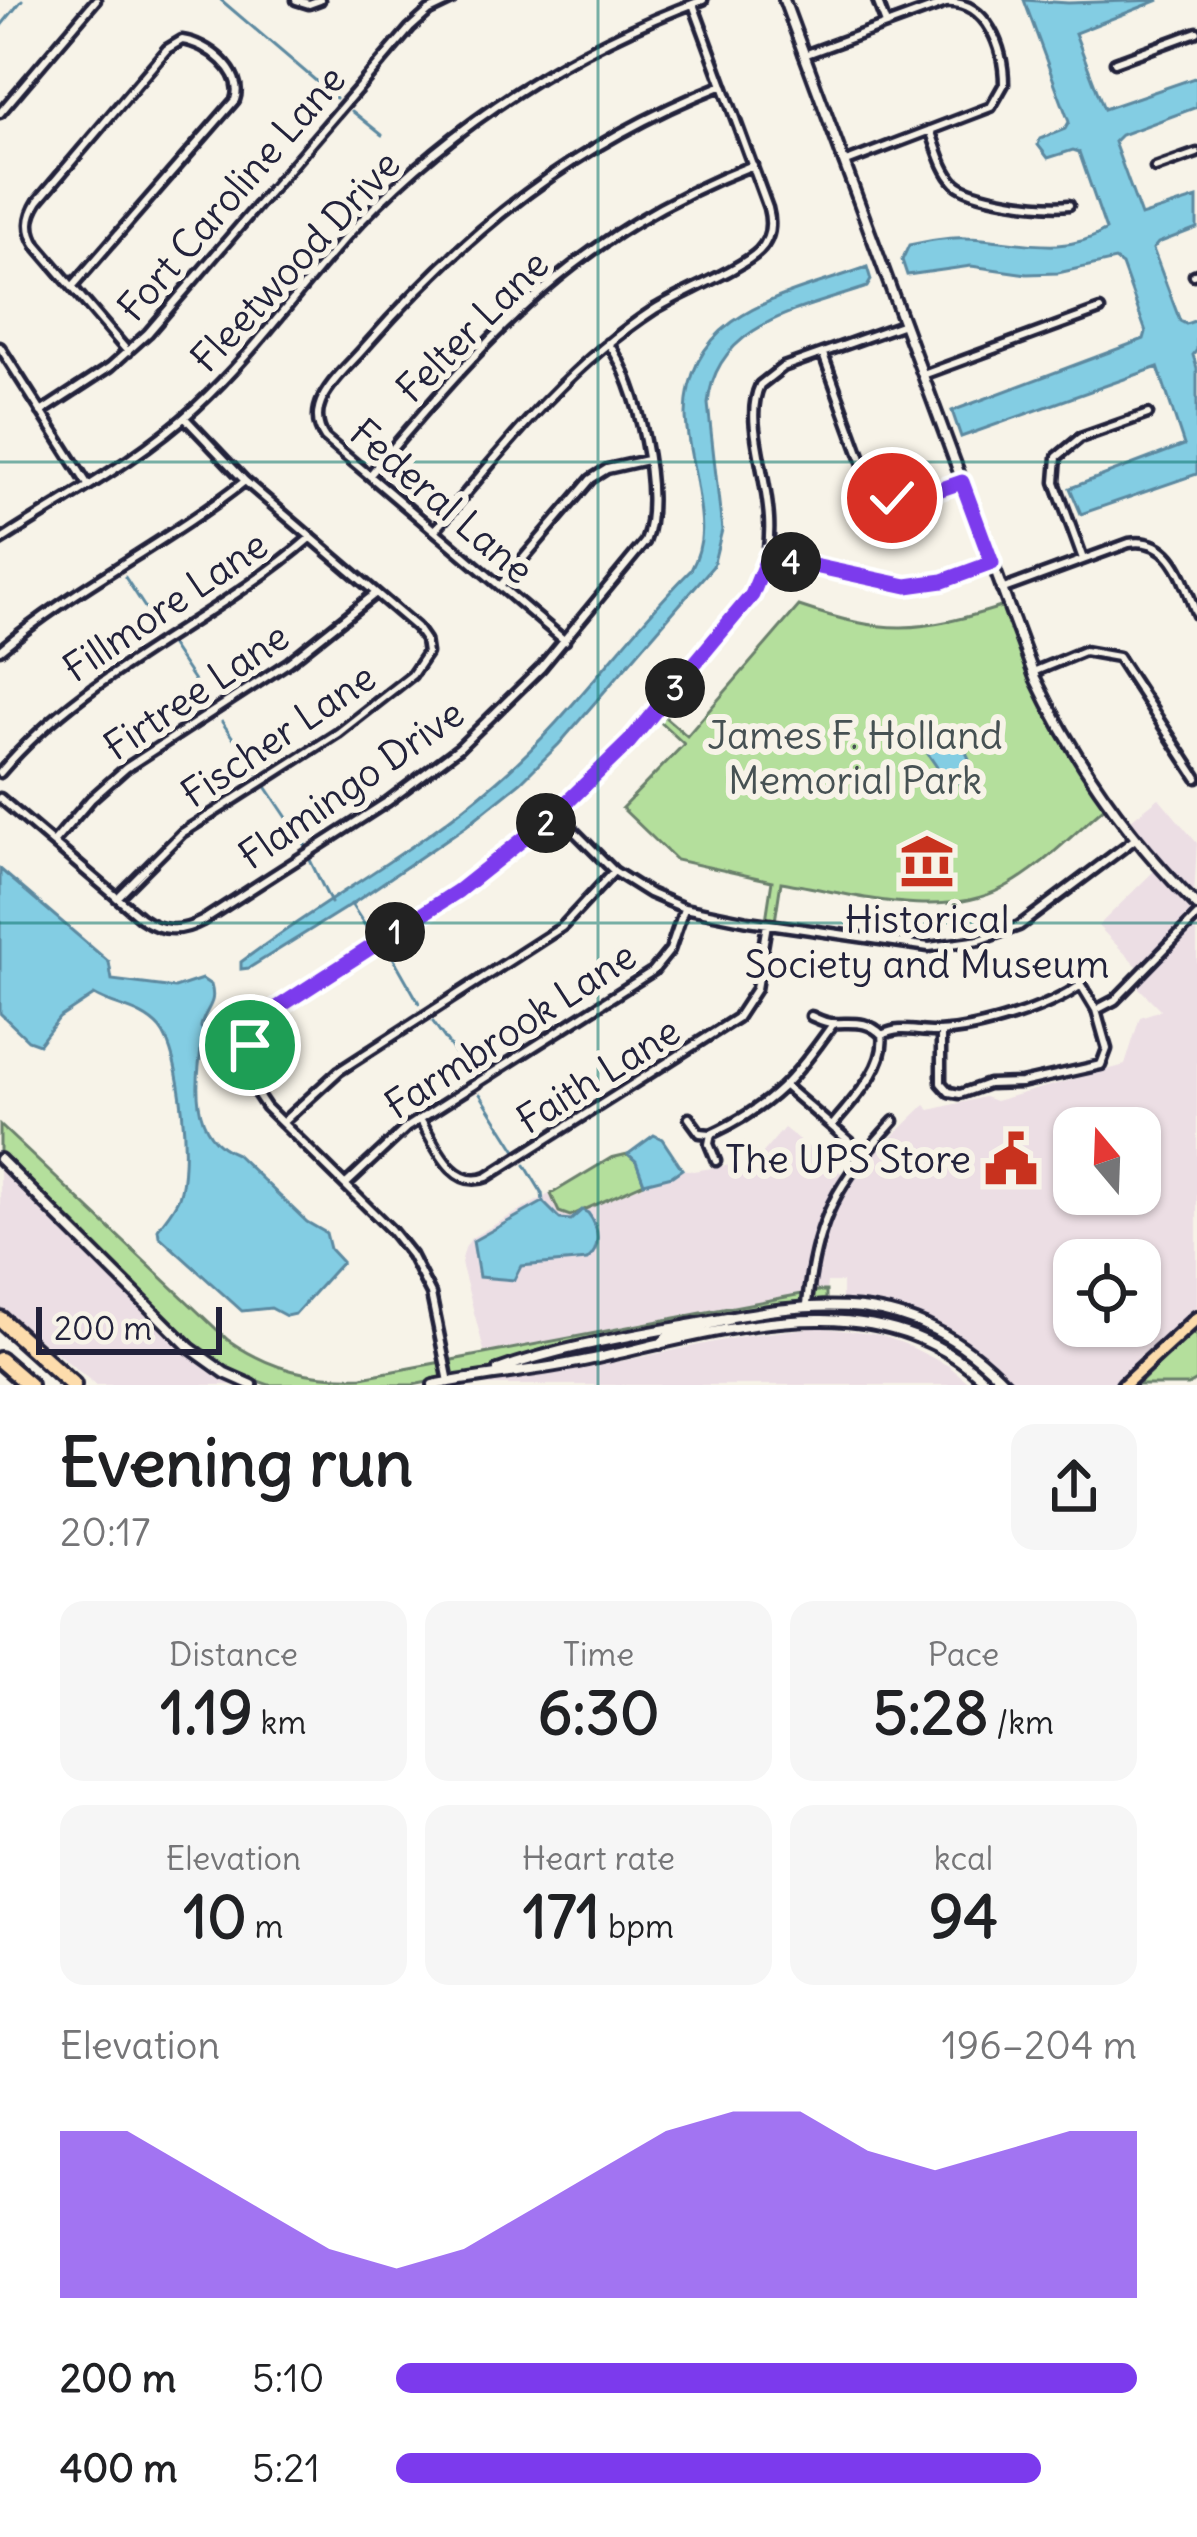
<!DOCTYPE html>
<meta charset="utf-8">
<style>
:root{--surface:#fff;--page:#f6f6f6;--text:#202124;--muted:#757577;--accent:#7c3aed}
body{margin:0;font-family:Delius,sans-serif;background:var(--page);color:var(--text);height:100vh;display:flex;flex-direction:column;font-size:45px;white-space:nowrap}
*{box-sizing:border-box;margin:0}
p{font-size:39px;color:var(--muted)}
.icon{flex:none;width:66px;height:66px;fill:none;stroke:currentColor;stroke-width:2;stroke-linecap:round;stroke-linejoin:round}
.map{position:relative;height:1385px;overflow:hidden}
.details{display:flex;flex-direction:column;background:var(--surface);flex:1}
.details>*{flex:none}
.needle{width:78px;rotate:341deg}
.buttons{position:absolute;left:1053px;top:1107px;display:grid;gap:24px}
.buttons a{display:grid;place-items:center;width:108px;height:108px;border-radius:24px;background:var(--surface);box-shadow:0 3px 9px #0004;font-size:60px}
.scale{position:absolute;left:36px;bottom:30px;width:186px;box-sizing:border-box;padding-left:12px;border:6px solid #22223b;border-top:0;font-size:33px;line-height:42px;white-space:nowrap;color:#22223b;-webkit-text-stroke:9px #f7f3e8;paint-order:stroke}
.pin{position:absolute;display:grid;place-items:center;width:102px;height:102px;color:#fff;margin:-51px;border:6px solid #fff;border-radius:50%;box-shadow:0 3px 12px #0007}
.km{position:absolute;width:60px;height:60px;margin:-30px;border-radius:50%;background:#222;color:#fff;font-size:33px;line-height:60px;text-align:center}
.round{display:grid;place-items:center;flex:none;width:126px;height:126px;border-radius:24px;background:var(--page)}
.headline{display:flex;align-items:center;justify-content:space-between;height:204px;padding:0 60px}
h1{font-size:66px;font-weight:800;line-height:90px}
.stats{display:grid;grid-template-columns:repeat(3,1fr);gap:18px;height:204px;padding:12px 60px}
.stats div{display:grid;align-content:center;border-radius:24px;background:var(--page);text-align:center}
.stats b{font-size:60px;font-weight:800}
.stats small{font-size:33px;font-weight:400}
.stats p{font-size:33px}
.chart{height:336px;padding:24px 60px}
.chart p{display:flex;justify-content:space-between}
.chart svg{width:100%;height:216px;margin-top:12px;fill:var(--accent);opacity:.7}
ul{padding:0 60px;list-style:none;font-size:39px}
li{display:grid;grid-template-columns:192px 144px 1fr;align-items:center;height:90px}
li i{height:30px;border-radius:15px;background:var(--accent)}
.map>svg:first-child{display:block}
.built{fill:#ecdee4;fill-rule:evenodd}
.green{fill:#b4df9c;stroke:#6b806c;stroke-width:3}
.water{fill:#83cde3;stroke:#5c89a0;stroke-width:3}
.lines{fill:none;stroke-linecap:round;stroke-linejoin:round}
.stream{stroke:#5c89a0;stroke-width:3}
.minor-casing{stroke:#22223b;stroke-width:15}
.tertiary-casing{stroke:#22223b;stroke-width:16}
.primary-casing{stroke:#22223b;stroke-width:20}
.motorway-casing{stroke:#22223b;stroke-width:22}
.minor{stroke:#f7f3e8;stroke-width:6}
.tertiary{stroke:#f7f3e8;stroke-width:8}
.primary{stroke:#fddcac;stroke-width:10}
.motorway{stroke:#fddcac;stroke-width:14}
.route-casing{stroke:#fff;stroke-width:24}
.route{stroke:#7c3aed;stroke-width:15}
.grid{fill:none;stroke:#0f766e;stroke-width:3;stroke-opacity:0.55}
.labels{text-anchor:middle;stroke-width:12;stroke-linejoin:round;paint-order:stroke}
.street-label{font-size:39px;fill:#22223b;stroke:#f7f3e8}
.park-label{font-size:39px;fill:#465153;stroke:#f7f3e8}
.poi-label{font-size:39px;fill:#22223b;stroke:#f7f3e8}
</style>
<div class="map">
<svg width="1197" height="1385" viewBox="0 0 1197 1385">
<rect width="100%" height="100%" fill="#f7f3e8"/>
<filter id="ink" filterUnits="userSpaceOnUse"><feTurbulence type="fractalNoise" baseFrequency=".00833" numOctaves="2"/><feDisplacementMap in="SourceGraphic" scale="24" xChannelSelector="R" yChannelSelector="G"/><feConvolveMatrix kernelMatrix="1 2 1 2 8 2 1 2 1" color-interpolation-filters="sRGB"/></filter>
<g filter="url(#ink)">
<path class="built" d="M 1159,798 L 1197,843 L 1194,896 L 1127,823 Z
M 1155,870 L 1197,915 L 1197,1308 L 1134,1370 L 1110,1385 L 1016,1385 L 985,1356 L 945,1330 L 897,1310 L 842,1300 L 842,1282 L 827,1282 L 826,1291 L 485,1354 L 461,1263 L 465,1248 L 471,1238 L 551,1193 L 559,1212 L 584,1210 L 682,1169 L 693,1171 L 756,1161 L 784,1128 L 849,1179 L 925,1105 L 930,1110 L 984,1097 L 995,1101 L 1125,1065 L 1140,1017 L 1161,1010 L 1130,979 L 1140,969 L 1098,926 ZM 1074,1128 L 1140,1128 L 1140,1194 L 1074,1194 ZM 1074,1260 L 1140,1260 L 1140,1326 L 1074,1326 Z
M 0,1165 L 149,1318 L 198,1360 L 237,1385 L 96,1385 L 0,1307 Z
M 818,1327 L 880,1335 L 905,1344 L 949,1366 L 972,1385 L 458,1385 L 568,1372 L 748,1335 Z"/>
<path class="green" d="M 799,606 C 885,635 918,633 1004,606 L 1051,714 L 1106,806 C 1074,833 1040,869 1003,888 C 937,922 850,893 781,882 L 775,921 L 766,920 L 772,881 L 676,860 L 622,808 L 684,744 L 654,716 L 658,711 L 687,736 Z
M 0,1125 L 228,1340 C 271,1370 311,1379 362,1377 L 818,1291 L 826,1291 L 826,1299 L 551,1346 L 487,1370 L 413,1385 L 269,1385 L 230,1371 L 185,1339 L 75,1224 L 0,1153 Z
M 628,1154 L 636,1161 L 644,1183 L 570,1216 L 559,1212 L 551,1194 L 611,1158 Z
M 1197,1326 L 1197,1380 L 1188,1385 L 1138,1385 Z"/>
<path class="water" d="M 1024,0 L 1068,3 L 1159,0 L 1075,33 L 1104,109 L 1197,77 L 1197,107 L 1121,135 L 1114,142 L 1141,216 L 1197,198 L 1197,228 L 1158,243 L 1153,249 L 1180,321 L 1186,324 L 1197,320 L 1197,350 L 1193,355 L 1197,368 L 1197,474 L 1081,514 L 1070,488 L 1184,445 L 1158,367 L 961,437 L 952,411 L 1144,339 L 1146,332 L 1122,265 L 1115,260 L 1058,273 L 1027,274 L 971,266 L 907,275 L 902,260 L 909,245 C 928,241 947,237 966,238 C 1014,239 1063,258 1106,230 L 1079,152 L 1073,150 L 1048,158 L 1038,145 L 1040,139 L 1065,129 L 1069,122 Z
M 867,267 L 871,280 L 867,287 C 803,309 715,323 708,404 L 722,530 L 713,566 L 559,744 L 521,782 L 466,826 L 352,904 L 249,968 L 241,969 L 241,962 C 325,899 418,850 497,781 C 570,718 624,637 691,570 C 708,539 701,512 696,479 C 692,458 686,435 686,414 C 688,310 787,296 867,267 Z
M 952,738 C 968,745 972,767 975,784 L 971,791 L 939,770 L 928,754 L 932,745 Z
M 0,869 L 109,962 L 112,980 L 175,988 L 202,979 L 211,985 C 216,1002 209,1005 203,1020 C 197,1035 206,1022 203,1038 C 196,1077 188,1136 236,1154 L 307,1222 L 326,1233 L 330,1249 L 342,1262 L 295,1314 L 286,1316 L 271,1308 L 242,1311 L 159,1236 L 158,1229 C 165,1219 174,1209 179,1197 C 191,1165 182,1055 160,1029 C 142,1008 115,1008 94,995 L 59,1018 L 39,1044 L 28,1040 L 0,1013 Z
M 654,1135 L 662,1139 L 682,1169 L 672,1176 L 644,1183 L 636,1161 L 628,1154 Z
M 543,1202 L 560,1219 L 571,1220 L 582,1210 L 588,1213 C 599,1227 602,1248 587,1260 L 521,1266 L 514,1280 L 479,1277 L 473,1241 Z"/>
<g class="lines">
<path class="stream" d="M 221,0 L 336,98
M 0,27 L 22,0
M 352,111 L 382,135
M 125,577 L 159,629
M 169,643 L 211,706
M 222,722 L 257,773
M 267,788 L 306,846
M 309,858 L 331,903
M 351,904 L 372,936
M 390,952 L 419,1003
M 433,1022 L 470,1074
M 480,1094 L 516,1151
M 525,1165 L 542,1193 L 543,1202"/>
<defs>
<path id="minor" d="M 296,0 L 309,4 L 320,0
M 877,0 L 886,24
M 804,55 L 946,3 C 987,0 1004,49 1004,84 L 991,107 L 844,163
M 1115,62 L 1197,32
M 0,113 L 96,0
M 930,130 C 937,147 942,170 955,183 C 972,199 1046,208 1069,205
M 1155,168 L 1197,153
M 1194,275 L 1197,274
M 72,287 L 235,100 C 245,72 207,43 182,40 L 167,49 L 38,201 C 28,217 27,230 37,246 L 128,352
M 0,347 L 88,485
M 823,354 L 867,475 L 880,491 L 903,500 L 962,483
M 923,375 L 1100,310
M 41,412 L 110,367 L 148,333 L 410,28 L 429,11 L 452,0
M 370,475 C 490,333 574,235 753,165
M 435,530 C 502,450 566,367 655,309 C 681,293 741,269 759,251 C 771,239 772,223 768,208 L 693,4
M 0,541 C 66,498 138,461 196,407 C 257,351 303,282 360,222 C 455,122 574,47 703,0
M 768,556 L 900,586 L 934,583 L 991,563
M 1083,559 L 1055,482 L 1057,457 L 1080,438 L 1148,414
M 500,586 L 591,479 L 607,469 L 647,460
M 1001,590 L 1129,543 C 1174,536 1183,583 1197,615
M 565,641 L 325,438 C 301,403 344,372 365,347 C 470,227 574,144 723,85
M 0,650 C 76,586 167,543 245,481
M 1033,672 L 1084,651 L 1118,657 L 1197,778
M 0,773 C 86,671 212,623 311,537
M 0,798 L 141,918 C 161,932 180,933 202,921 L 387,802 L 459,748 L 541,668 L 645,542 C 664,497 638,382 608,343
M 556,813 L 614,871 L 649,893 L 684,908 L 748,921 L 929,947 L 980,940 L 1019,926 L 1135,839
M 53,843 L 91,799 L 126,768 L 289,662 L 376,593
M 117,898 L 182,833 L 338,733 L 412,675 L 427,653 L 425,640 L 416,627 L 245,481 L 185,418
M 1070,972 L 1081,985
M 811,1016 C 818,1019 825,1023 832,1023 C 851,1024 867,1019 882,1035 C 901,1025 918,1033 938,1032 C 980,1030 1048,1009 1081,985 L 1096,1010 L 1115,1000 L 1197,916
M 941,1033 L 941,1083 L 949,1092 L 960,1094 L 988,1084 L 1021,1083 L 1101,1065 L 1107,1049 L 1096,1010
M 785,1086 L 864,1154
M 689,1118 L 700,1133 L 711,1134 L 709,1144 L 716,1161
M 420,1119 C 435,1144 452,1191 487,1177 L 737,1018 L 756,989 L 767,924
M 282,1123 L 339,1071 L 562,927 L 614,871
M 832,1126 C 851,1102 887,1068 882,1035
M 711,1134 C 772,1106 796,1077 833,1024
M 345,1185 L 406,1128 L 653,971 L 670,950 L 684,909
M 807,1304 C 816,1219 836,1184 894,1121
M 449,1382 L 431,1294 L 411,1255 L 391,1230 L 266,1107 L 252,1086 L 248,1066 L 252,1040 L 264,1020 L 280,1005 C 353,957 431,914 500,860 C 570,806 629,742 686,674 C 713,643 748,611 762,572 C 787,506 738,431 760,385 L 783,367 L 904,324"/>
<path id="tertiary" d="M 784,0 L 1035,678 C 1076,764 1130,839 1197,906
M 0,1159 L 190,1348 L 225,1373 L 252,1385
M 660,1344 L 671,1333 L 728,1320
M 498,1370 C 555,1349 618,1338 678,1327 C 806,1303 906,1279 1007,1385
M 433,1385 C 485,1375 537,1371 588,1360 C 719,1332 879,1275 989,1385"/>
<path id="primary" d="M 1124,1385 L 1197,1318"/>
<path id="motorway" d="M 0,1319 L 73,1385
M 0,1360 L 29,1385"/>
</defs>
<use href="#minor" class="minor-casing"/>
<use href="#tertiary" class="tertiary-casing"/>
<use href="#primary" class="primary-casing"/>
<use href="#motorway" class="motorway-casing"/>
<use href="#minor" class="minor"/>
<use href="#tertiary" class="tertiary"/>
<use href="#primary" class="primary"/>
<use href="#motorway" class="motorway"/>
</g>
</g>
<g class="lines" filter="url(#ink)">
<defs>
<path id="route" d="M 250,1045 L 260,1024 L 274,1010 L 458,891 L 556,813 L 629,742 L 736,614 L 752,595 L 768,556 L 907,586 L 943,581 L 992,563 L 962,482 L 909,500 L 892,498"/>
</defs>
<use href="#route" class="route-casing"/>
<use href="#route" class="route"/>
</g>
<path class="grid" d="M 598,0 L 598,1385M 0,462 L 1197,462M 0,923 L 1197,923"/>
<defs>
<symbol id="museum-bare" viewBox="-9 -9 18 18"><path d="M0-6L6-3V-2H-6V-3ZM-5-1h2V3h-2ZM-1-1h2V3h-2ZM3-1h2V3H3ZM-6 4H6V6H-6Z" fill="#c8321e" stroke="#f7f3e8" stroke-width="2.5" paint-order="stroke"/></symbol>
<symbol id="civic-bare" viewBox="-9 -9 18 18"><path d="M-.6-6.5H3V-4.5H.6V-3L4-1V1h2V6H-6V1h2V-1L-.6-3ZM-1.2 2.5V6h2.4V2.5Z" fill="#c8321e" stroke="#f7f3e8" stroke-width="2.5" paint-order="stroke"/></symbol>
</defs>
<g fill-rule="evenodd">
<use href="#museum-bare" x="889" y="823" width="76" height="76"/>
<use href="#civic-bare" x="973" y="1121" width="76" height="76"/>
</g>
<g class="labels">
<g class="street-label">
<text transform="translate(231 193) rotate(-49)" y="14">Fort Caroline Lane</text>
<text transform="translate(295 261) rotate(-47)" y="14">Fleetwood Drive</text>
<text transform="translate(472 326) rotate(-45)" y="14">Felter Lane</text>
<text transform="translate(442 501) rotate(41)" y="14">Federal Lane</text>
<text transform="translate(165 606) rotate(-34)" y="14">Fillmore Lane</text>
<text transform="translate(196 691) rotate(-34)" y="14">Firtree Lane</text>
<text transform="translate(278 735) rotate(-34)" y="14">Fischer Lane</text>
<text transform="translate(351 784) rotate(-35)" y="14">Flamingo Drive</text>
<text transform="translate(510 1030) rotate(-33)" y="14">Farmbrook Lane</text>
<text transform="translate(598 1075) rotate(-32)" y="14">Faith Lane</text>
</g>
<g class="park-label">
<text x="855" y="749">James F. Holland<tspan x="855" dy="45">Memorial Park</tspan></text>
</g>
<g class="poi-label">
<text x="927" y="933">Historical<tspan x="927" dy="45">Society and Museum</tspan></text>
<text x="971" y="1173" text-anchor="end">The UPS Store</text>
</g>
</g>
</svg>
<div class="buttons">
<a><svg class="needle" viewBox="-14 -14 28 28"><path d="M0-13l5 13h-10z" fill="#e53935"/><path d="M0 13l5-13h-10z" fill="#757577"/></svg></a>
<a><svg class="icon" aria-label="locate" viewBox="0 0 24 24"><circle cx="12" cy="12" r="6"/><path d="M12 2v4M12 18v4M2 12h4M18 12h4"/></svg></a>
</div>
<div class="scale">200 m</div>
<div class="pin" style="left:250px;top:1045px;background:#1e9e55"><svg class="icon" aria-label="arrive" viewBox="0 0 24 24"><path d="M6 21V4h12l-3 4 3 4H6"/></svg></div>
<div class="pin" style="left:892px;top:498px;background:#d93025"><svg class="icon" aria-label="check" viewBox="0 0 24 24"><path d="M5 12l5 5 9-10"/></svg></div>
<b class="km" style="left:395px;top:932px">1</b>
<b class="km" style="left:546px;top:823px">2</b>
<b class="km" style="left:675px;top:688px">3</b>
<b class="km" style="left:791px;top:562px">4</b>
</div>
<section class="details">
<div class="headline"><div><h1>Evening run</h1><p>20:17</p></div><a class="round"><svg class="icon" aria-label="share" viewBox="0 0 24 24"><path d="M12 15V3M7 8l5-5 5 5M5 13v7h14v-7"/></svg></a></div>
<div class="stats">
<div><p>Distance</p><b>1.19<small> km</small></b></div>
<div><p>Time</p><b>6:30</b></div>
<div><p>Pace</p><b>5:28<small> /km</small></b></div>
</div>
<div class="stats">
<div><p>Elevation</p><b>10<small> m</small></b></div>
<div><p>Heart rate</p><b>171<small> bpm</small></b></div>
<div><p>kcal</p><b>94</b></div>
</div>
<div class="chart"><p><span>Elevation</span>196–204 m</p>
<svg viewBox="0 0 160 44" preserveAspectRatio="none"><path d="M0 44V10L10 10L20 18L30 26L40 34L50 38L60 34L70 26L80 18L90 10L100 6L110 6L120 14L130 18L140 14L150 10L160 10V44z"/></svg>
</div>
<ul>
<li><b>200 m</b>5:10<i style="width:100%"></i></li>
<li><b>400 m</b>5:21<i style="width:87%"></i></li>
</ul>
</section>
